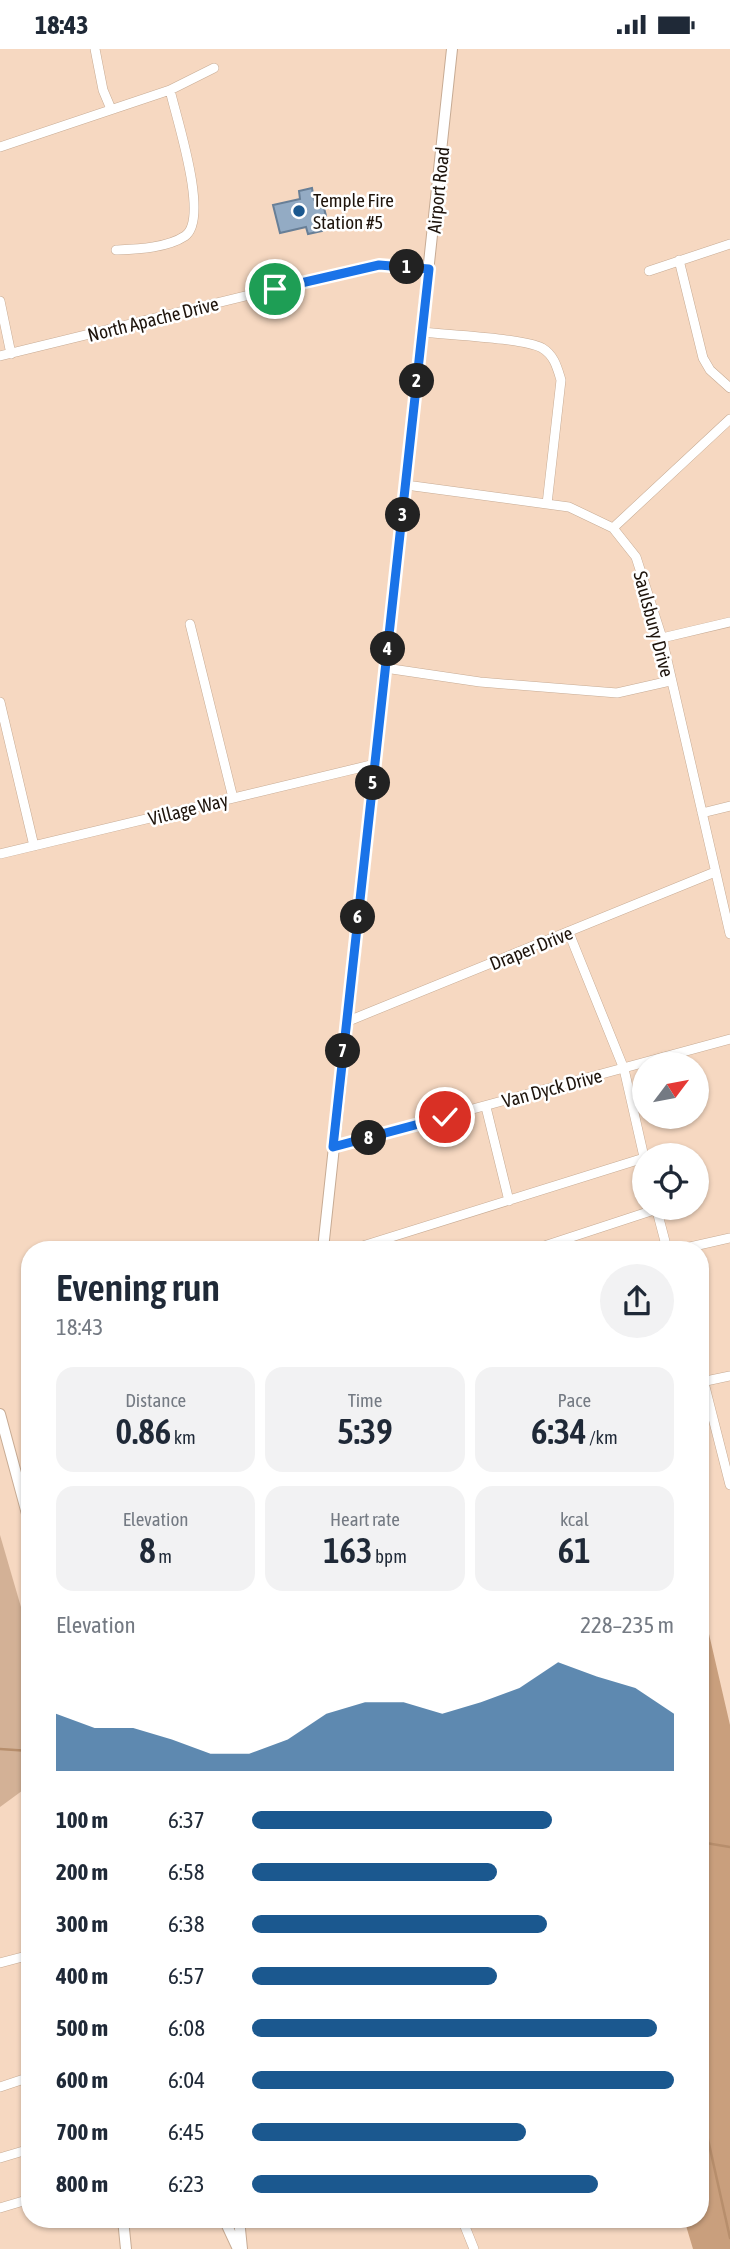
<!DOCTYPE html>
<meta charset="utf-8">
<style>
:root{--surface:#fff;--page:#f2f2f3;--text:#1f2937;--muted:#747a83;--accent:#1b588f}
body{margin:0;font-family:"Asap Condensed",sans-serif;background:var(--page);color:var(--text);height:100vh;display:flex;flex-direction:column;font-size:26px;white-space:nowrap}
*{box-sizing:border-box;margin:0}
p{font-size:23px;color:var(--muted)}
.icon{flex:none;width:38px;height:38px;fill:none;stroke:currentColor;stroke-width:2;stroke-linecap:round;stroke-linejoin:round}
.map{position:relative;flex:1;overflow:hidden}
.panel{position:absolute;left:21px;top:1192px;width:688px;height:987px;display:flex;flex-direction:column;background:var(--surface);border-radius:28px;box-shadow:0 2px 5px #0004}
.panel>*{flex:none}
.needle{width:46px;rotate:58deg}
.controls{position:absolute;left:632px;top:1003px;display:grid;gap:14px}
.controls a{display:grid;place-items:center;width:77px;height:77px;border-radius:50%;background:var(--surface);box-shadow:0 2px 5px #0004;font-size:35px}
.pin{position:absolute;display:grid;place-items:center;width:60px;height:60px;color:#fff;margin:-30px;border:4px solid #fff;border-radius:50%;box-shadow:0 2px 7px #0007}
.km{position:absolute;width:35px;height:35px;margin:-18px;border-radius:50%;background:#222;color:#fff;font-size:19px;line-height:35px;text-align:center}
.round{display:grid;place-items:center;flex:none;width:74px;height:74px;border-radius:37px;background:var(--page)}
.head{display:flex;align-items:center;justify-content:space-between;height:119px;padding:0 35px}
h1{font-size:38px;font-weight:600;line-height:52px}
.figures{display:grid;grid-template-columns:repeat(3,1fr);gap:10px;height:119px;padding:7px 35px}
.figures div{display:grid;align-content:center;border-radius:18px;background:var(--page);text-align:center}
.figures b{font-size:35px;font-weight:600}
.figures small{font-size:19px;font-weight:400}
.figures p{font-size:19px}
.chart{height:196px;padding:14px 35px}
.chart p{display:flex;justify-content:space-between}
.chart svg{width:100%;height:126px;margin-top:7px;fill:var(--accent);opacity:.7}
ul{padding:0 35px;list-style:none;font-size:23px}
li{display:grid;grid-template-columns:112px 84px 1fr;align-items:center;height:52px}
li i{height:18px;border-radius:9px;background:var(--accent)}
.status{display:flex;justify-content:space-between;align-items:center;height:49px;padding:0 35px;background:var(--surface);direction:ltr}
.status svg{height:19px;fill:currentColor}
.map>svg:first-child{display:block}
.green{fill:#d3b196}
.forest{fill:#c99f7d}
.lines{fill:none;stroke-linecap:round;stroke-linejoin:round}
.stream{stroke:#b78e6c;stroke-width:2.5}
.building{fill:#93abc4;stroke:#687f97;stroke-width:2}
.minor-casing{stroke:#c7ab94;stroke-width:10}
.major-casing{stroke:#c7ab94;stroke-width:12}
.minor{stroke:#fff;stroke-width:9}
.major{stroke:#fff;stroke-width:10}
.route-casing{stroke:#fff;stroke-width:14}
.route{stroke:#1a73e8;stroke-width:9}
.poi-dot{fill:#1b588f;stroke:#fff;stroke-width:2.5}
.labels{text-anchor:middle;stroke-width:5;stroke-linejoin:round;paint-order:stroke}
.street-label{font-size:19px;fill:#1e140c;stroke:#fff}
.poi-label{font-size:19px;fill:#1e140c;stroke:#fff;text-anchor:start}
</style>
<div class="status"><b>18:43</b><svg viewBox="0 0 49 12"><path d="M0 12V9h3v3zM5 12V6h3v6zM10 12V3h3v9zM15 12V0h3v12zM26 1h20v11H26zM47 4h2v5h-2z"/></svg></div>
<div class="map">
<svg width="730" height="2200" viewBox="0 0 730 2200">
<rect width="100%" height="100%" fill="#f6d8c1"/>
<path class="green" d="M 0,1486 L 30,1589 L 30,1736 L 0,1758 Z"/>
<path class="forest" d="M 700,1546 L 730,1676 L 730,2200 L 693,2200 L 684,2170 L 700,2170 Z"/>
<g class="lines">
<path class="stream" d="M 0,1700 L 30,1702
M 700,1793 L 730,1798
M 700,2070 L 705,2077 L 730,2189"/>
</g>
<path class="building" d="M 312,139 L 314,151 L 322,151 L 326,167 L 320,172 L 322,182 L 308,185 L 306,178 L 280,184 L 273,156 L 300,150 L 299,142 Z"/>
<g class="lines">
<defs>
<path id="minor" d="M 95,0 L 103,41 L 111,60
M 0,98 L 170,41 L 214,19
M 116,201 C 138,200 167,199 185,187 C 210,170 176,68 170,41
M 679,211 L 703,309 L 710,321 L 730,339
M 649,222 L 730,195
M 0,252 L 11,305
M 423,283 C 448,286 523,289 542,299 C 554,306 557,318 561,331 L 547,455
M 0,307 L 364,218 L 379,216 L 429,220
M 406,436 L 569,458 L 613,479 L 636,508 L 662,589 L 730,885
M 613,479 L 730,370
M 190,575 L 233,749
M 662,589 L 730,573
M 385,619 L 480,633 L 617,644 L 670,632
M 0,653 L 34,797
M 702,764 L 730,757
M 0,805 L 375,715
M 569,884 L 624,1020 L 644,1108
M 346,973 L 715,823
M 486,1058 L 509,1152
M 333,1098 L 730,990
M 656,1158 L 667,1200
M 353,1200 L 644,1109
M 535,1200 L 657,1160
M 681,1200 L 730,1189
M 700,1318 L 730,1436
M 706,1332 L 730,1327
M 0,1914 L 30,1906
M 0,2038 L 30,2028
M 0,2109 L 30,2100
M 0,2159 L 30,2150
M 462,2170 L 474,2200"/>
<path id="major" d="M 323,1200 L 452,0
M 0,1365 L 30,1476
M 123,2170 L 126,2200
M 224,2170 L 238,2200
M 239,2170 L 242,2200"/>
</defs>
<use href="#minor" class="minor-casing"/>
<use href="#major" class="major-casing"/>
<use href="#minor" class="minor"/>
<use href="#major" class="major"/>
</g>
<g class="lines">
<defs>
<path id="route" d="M 275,240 L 379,216 L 429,220 L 333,1098 L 445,1068"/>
</defs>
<use href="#route" class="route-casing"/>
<use href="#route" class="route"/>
</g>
<circle class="poi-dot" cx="299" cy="162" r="7"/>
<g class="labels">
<g class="street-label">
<text transform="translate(438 141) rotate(-84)" y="7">Airport Road</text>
<text transform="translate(153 270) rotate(-14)" y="7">North Apache Drive</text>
<text transform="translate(654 575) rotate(75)" y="7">Saulsbury Drive</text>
<text transform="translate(188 760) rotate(-14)" y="7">Village Way</text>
<text transform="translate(531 899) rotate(-22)" y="7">Draper Drive</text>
<text transform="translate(552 1039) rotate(-15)" y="7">Van Dyck Drive</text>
</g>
<g class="poi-label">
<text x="313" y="158">Temple Fire<tspan x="313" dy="22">Station #5</tspan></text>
</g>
</g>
</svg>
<div class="controls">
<a><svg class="needle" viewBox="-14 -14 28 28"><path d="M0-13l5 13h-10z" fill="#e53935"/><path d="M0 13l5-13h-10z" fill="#747a83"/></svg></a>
<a><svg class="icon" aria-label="locate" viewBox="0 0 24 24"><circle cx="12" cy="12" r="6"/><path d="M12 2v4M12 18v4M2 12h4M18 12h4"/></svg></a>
</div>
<div class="pin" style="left:275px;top:240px;background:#1e9e55"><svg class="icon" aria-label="arrive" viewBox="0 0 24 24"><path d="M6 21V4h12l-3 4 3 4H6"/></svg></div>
<div class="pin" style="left:445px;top:1068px;background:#d93025"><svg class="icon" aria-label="check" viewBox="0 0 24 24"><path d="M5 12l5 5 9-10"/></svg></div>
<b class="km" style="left:407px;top:218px">1</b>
<b class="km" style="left:417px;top:332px">2</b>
<b class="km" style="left:403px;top:466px">3</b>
<b class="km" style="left:388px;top:600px">4</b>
<b class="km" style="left:373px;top:734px">5</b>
<b class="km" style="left:358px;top:868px">6</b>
<b class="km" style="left:343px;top:1002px">7</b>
<b class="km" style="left:369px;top:1089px">8</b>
<section class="panel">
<div class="head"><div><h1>Evening run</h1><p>18:43</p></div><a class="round"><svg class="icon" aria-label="share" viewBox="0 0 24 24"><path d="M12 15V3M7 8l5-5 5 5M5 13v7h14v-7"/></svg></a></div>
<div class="figures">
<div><p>Distance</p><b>0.86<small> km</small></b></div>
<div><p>Time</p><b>5:39</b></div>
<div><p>Pace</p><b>6:34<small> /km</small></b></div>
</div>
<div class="figures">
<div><p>Elevation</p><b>8<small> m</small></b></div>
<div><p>Heart rate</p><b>163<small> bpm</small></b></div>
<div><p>kcal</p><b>61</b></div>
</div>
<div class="chart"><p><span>Elevation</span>228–235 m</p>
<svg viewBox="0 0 160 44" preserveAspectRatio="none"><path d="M0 44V24L10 29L20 29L30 33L40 38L50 38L60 33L70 24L80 20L90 20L100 24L110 20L120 15L130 6L140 11L150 15L160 24V44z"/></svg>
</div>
<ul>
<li><b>100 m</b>6:37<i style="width:71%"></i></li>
<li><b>200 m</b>6:58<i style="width:58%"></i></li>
<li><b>300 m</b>6:38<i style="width:70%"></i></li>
<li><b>400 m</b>6:57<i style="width:58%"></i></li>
<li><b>500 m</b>6:08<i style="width:96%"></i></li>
<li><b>600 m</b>6:04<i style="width:100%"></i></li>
<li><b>700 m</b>6:45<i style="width:65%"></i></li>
<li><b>800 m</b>6:23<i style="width:82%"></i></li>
</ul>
</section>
</div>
